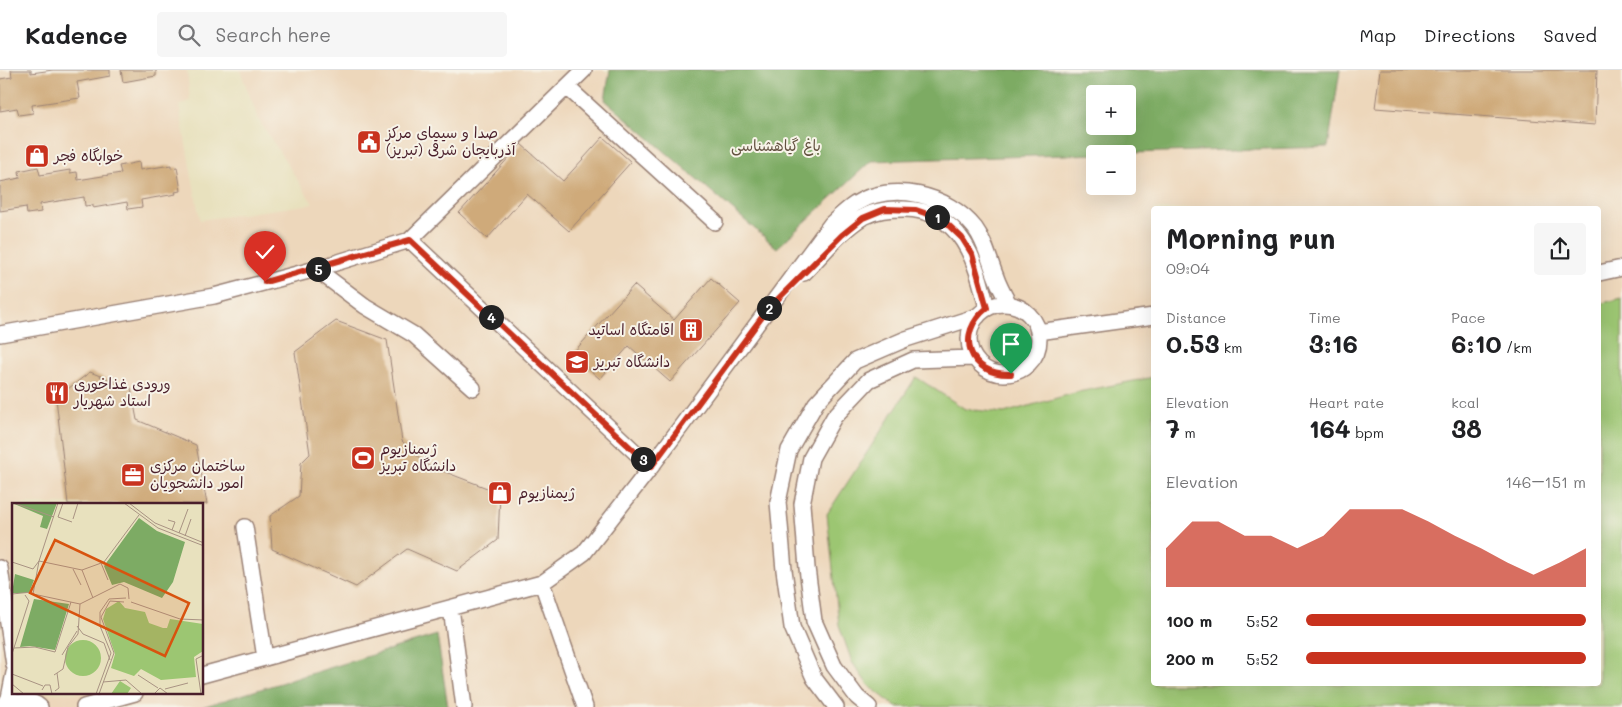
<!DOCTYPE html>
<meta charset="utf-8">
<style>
:root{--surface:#fff;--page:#f6f6f6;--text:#202124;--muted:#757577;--line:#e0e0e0;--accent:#c8321e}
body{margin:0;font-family:Mali,"Playpen Sans Arabic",sans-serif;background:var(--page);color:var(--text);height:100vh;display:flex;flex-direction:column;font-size:19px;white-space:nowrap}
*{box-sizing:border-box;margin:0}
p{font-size:16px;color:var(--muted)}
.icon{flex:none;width:28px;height:28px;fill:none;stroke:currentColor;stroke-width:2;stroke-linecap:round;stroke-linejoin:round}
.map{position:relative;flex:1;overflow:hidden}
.side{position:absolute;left:1151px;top:136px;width:450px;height:480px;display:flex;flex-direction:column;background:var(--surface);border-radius:5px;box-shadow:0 5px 20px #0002}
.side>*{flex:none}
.buttons{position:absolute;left:1086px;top:15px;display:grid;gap:10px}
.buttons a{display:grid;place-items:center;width:50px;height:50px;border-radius:5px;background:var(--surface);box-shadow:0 5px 20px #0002;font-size:25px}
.pin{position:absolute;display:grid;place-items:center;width:42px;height:42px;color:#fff;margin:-51px -21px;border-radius:50% 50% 50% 0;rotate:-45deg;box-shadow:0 0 5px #0007}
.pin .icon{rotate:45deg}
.km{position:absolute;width:25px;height:25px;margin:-12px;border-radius:50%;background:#222;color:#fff;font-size:14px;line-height:25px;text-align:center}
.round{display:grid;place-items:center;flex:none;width:52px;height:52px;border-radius:5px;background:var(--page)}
.overview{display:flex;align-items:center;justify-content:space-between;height:85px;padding:0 15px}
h1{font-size:28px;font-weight:800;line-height:38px}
.figures{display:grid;grid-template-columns:repeat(3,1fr);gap:8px;height:85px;padding:5px 15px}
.figures div{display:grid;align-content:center}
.figures b{font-size:25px;font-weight:800}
.figures small{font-size:14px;font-weight:400}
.figures p{font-size:14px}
.chart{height:140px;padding:10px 15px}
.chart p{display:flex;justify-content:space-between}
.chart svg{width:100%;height:90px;margin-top:5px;fill:var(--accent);opacity:.7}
ul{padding:0 15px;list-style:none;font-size:16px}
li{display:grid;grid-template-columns:80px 60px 1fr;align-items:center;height:38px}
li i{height:12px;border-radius:6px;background:var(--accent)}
header{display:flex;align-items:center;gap:30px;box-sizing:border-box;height:70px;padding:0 25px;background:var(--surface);border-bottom:1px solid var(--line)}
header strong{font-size:24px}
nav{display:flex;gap:28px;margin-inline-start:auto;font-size:18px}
.search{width:350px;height:45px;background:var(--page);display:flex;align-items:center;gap:12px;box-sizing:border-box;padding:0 18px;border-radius:5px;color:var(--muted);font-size:19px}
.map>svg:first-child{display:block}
.built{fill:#edd7bb;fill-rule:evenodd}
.green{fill:#9cc672;stroke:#73724e}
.forest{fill:#7dab64;stroke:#646548;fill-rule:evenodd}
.building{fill:#cfaa7a}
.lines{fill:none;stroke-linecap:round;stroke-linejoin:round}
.minor-casing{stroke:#998074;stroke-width:18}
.minor{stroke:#fff;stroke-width:15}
.route-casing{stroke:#fff;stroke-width:10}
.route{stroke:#c8321e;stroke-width:6}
.labels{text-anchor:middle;stroke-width:4;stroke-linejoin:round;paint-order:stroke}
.poi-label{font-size:15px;fill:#4a1f2b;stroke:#f7f3e8;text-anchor:start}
.park-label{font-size:15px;fill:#635140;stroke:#f7f3e8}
.inset-road{fill:none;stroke:#a99383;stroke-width:1}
.view{fill:#d8530f;fill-opacity:0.15;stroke:#d8530f;stroke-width:2.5}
.inset-edge{fill:none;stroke:#4a1f2b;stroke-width:2.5}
</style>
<header>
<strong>Kadence</strong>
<div class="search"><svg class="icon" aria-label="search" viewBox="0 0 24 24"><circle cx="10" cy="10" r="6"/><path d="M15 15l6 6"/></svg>Search here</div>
<nav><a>Map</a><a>Directions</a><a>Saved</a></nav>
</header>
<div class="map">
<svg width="1622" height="637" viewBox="0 0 1622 637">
<rect width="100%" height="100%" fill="#f7f3e8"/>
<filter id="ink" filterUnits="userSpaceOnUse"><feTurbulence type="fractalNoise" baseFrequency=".02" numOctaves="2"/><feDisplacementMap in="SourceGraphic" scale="10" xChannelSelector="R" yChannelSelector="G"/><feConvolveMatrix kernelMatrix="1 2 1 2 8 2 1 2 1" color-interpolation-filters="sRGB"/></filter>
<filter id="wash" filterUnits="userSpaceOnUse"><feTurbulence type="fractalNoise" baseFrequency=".0096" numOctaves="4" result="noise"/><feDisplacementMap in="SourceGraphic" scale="20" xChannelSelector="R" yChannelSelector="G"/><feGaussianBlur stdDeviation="1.12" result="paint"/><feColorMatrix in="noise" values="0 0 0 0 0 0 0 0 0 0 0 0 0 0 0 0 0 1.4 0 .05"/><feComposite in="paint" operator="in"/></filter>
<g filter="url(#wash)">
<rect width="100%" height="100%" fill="#e8e1be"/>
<path class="built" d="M 0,0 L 187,0 L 190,30 L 179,36 L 200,150 L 313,134 L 259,50 L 240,0 L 602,0 L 609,3 L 610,0 L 1622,0 L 1622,637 L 0,637 ZM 1095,24 L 1128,24 L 1128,56 L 1095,56 ZM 1095,84 L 1128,84 L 1128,116 L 1095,116 ZM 1154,139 L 1599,139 L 1599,614 L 1154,614 ZM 14,434 L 202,434 L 202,623 L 14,623 Z"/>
<path class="green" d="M 1622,228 L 1622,637 L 896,637 L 868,615 L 852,592 L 839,555 L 827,444 L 916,307 L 965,339 L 1004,343 L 1078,322 L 1154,307 L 1154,614 L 1599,614 L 1599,234 Z"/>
<path class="forest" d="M 610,0 L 1340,0 L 1328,77 L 871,91 L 777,178 L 605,30 ZM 1095,24 L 1128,24 L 1128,56 L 1095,56 Z
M 437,565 L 448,637 L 202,637 Z"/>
<g id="blocks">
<path class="building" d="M 11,0 L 31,0 L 31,3 L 53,0 L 110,0 L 110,6 L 77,12 L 80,28 L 32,35 L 33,43 L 19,45 L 17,38 L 0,41 L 0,9 L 12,7 Z
M 121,0 L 156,0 L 156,6 L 123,12 Z
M 1380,0 L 1597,0 L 1595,55 L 1375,38 Z
M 603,67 L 631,92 L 569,161 L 527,124 L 487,169 L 459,143 L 521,74 L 563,111 Z
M 139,92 L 140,100 L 171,95 L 171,98 L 177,97 L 181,121 L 175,122 L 176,124 L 141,130 L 142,137 L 128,139 L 127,132 L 93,138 L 93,135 L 85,136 L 84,127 L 40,134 L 41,142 L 27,144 L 26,137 L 0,141 L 0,112 L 20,108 L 19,101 L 38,97 L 40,105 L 70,100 L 70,103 L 77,102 L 78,110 L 121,103 L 119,96 Z
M 711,208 L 740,233 L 670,312 L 629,276 L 600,309 L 572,284 L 634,215 L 674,250 Z
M 336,251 L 387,270 L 402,371 L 427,395 L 500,423 L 498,470 L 457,501 L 407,479 L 356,517 L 272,479 L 270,446 L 299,426 L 301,393 L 310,384 L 295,282 Z
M 90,302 L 131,318 L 137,350 L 196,375 L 207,434 L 68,434 L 56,328 Z"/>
</g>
</g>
<g filter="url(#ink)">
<use href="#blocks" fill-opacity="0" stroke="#998074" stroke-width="1"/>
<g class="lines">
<defs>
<path id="minor" d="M 567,17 L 715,152
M 410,170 L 584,0
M 316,199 L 365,236 L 414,265 L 473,318
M 804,203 C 822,185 841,160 863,147 C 876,140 889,139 904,139 C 962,140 976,191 987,238
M 1599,203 L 1622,198
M969 269a35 35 0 1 1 70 0a35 35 0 1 1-70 0Z
M 1038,262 L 1154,246
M 0,264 L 214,226 L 316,199 L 410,170 L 651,397
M 245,457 L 265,588
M 0,498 L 14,595
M 542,513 L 585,637
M 451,538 L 464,637
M 202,605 L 542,513 L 584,483 L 651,397 L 831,154 C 839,147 846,140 855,134 C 892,111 948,124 975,158 C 986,173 989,190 996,207 C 999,216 1004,225 1009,234
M 4,637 L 9,628 L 14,603
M 8,637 C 18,630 30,629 40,637
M 84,637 L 135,623
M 836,637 L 814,608 L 792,557 L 784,500 L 778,432 L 789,380 L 816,333 L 855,291 L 906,269 L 978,246
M 869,637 L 857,627 L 834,596 L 814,551 L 807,498 L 802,434 L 811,388 L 834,347 L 869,310 L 913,290 L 973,288"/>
</defs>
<use href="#minor" class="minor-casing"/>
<use href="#minor" class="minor"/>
</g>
</g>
<g class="lines" filter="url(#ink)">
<defs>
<path id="route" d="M 265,212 L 410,170 L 651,397 L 768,239 L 842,165 L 863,148 L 885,139 L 916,140 L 942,149 L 962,168 L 972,184 L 987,238 C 954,264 969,306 1011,304"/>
</defs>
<use href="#route" class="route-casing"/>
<use href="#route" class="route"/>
</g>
<defs>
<symbol id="civic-square" viewBox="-11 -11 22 22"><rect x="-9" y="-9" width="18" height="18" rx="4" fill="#c8321e" stroke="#f7f3e8"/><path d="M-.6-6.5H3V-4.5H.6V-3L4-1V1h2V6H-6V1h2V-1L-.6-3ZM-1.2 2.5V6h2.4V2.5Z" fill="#fff"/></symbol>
<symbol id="shop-square" viewBox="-11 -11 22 22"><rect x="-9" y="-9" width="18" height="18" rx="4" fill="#c8321e" stroke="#f7f3e8"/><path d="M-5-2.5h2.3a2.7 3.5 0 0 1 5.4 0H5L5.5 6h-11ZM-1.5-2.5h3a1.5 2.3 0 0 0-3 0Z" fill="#fff"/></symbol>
<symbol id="building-square" viewBox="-11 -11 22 22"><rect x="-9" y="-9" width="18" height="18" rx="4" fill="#c8321e" stroke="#f7f3e8"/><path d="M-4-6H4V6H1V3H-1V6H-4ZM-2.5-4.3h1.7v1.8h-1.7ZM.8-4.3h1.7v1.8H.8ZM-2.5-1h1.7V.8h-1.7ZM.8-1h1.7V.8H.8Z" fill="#fff"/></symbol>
<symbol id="university-square" viewBox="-11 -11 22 22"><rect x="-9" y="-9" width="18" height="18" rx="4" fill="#c8321e" stroke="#f7f3e8"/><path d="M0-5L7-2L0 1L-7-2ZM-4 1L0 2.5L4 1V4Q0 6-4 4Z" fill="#fff"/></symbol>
<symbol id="restaurant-square" viewBox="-11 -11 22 22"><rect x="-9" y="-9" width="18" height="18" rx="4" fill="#c8321e" stroke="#f7f3e8"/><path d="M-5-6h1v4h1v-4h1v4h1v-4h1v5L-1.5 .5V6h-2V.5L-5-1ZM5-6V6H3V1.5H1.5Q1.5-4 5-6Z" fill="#fff"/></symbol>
<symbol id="stadium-square" viewBox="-11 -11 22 22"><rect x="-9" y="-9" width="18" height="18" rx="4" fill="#c8321e" stroke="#f7f3e8"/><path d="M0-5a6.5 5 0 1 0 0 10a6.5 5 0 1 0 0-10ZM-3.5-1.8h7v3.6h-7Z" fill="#fff"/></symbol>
<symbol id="office-square" viewBox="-11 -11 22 22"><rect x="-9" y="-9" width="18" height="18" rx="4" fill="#c8321e" stroke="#f7f3e8"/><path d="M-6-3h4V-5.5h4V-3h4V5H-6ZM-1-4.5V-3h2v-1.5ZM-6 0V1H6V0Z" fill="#fff"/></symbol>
</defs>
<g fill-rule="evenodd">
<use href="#civic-square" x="355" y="58" width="28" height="28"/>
<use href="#shop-square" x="23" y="72" width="28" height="28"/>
<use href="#building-square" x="677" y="246" width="28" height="28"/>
<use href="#university-square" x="563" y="278" width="28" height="28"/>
<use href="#restaurant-square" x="43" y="309" width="28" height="28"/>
<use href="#stadium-square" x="349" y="374" width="28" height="28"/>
<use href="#office-square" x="119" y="391" width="28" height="28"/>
<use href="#shop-square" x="486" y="409" width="28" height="28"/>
</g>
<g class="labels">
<g class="poi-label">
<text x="386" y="68">صدا و سیمای مرکز<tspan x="386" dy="17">آذربایجان شرقی (تبریز)</tspan></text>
<text x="54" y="91">خوابگاه فجر</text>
<text x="674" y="265" text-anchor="end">اقامتگاه اساتید</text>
<text x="594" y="297">دانشگاه تبریز</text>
<text x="74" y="319">ورودی غذاخوری<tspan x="74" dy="17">استاد شهریار</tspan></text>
<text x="380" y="384">ژیمنازیوم<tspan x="380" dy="17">دانشگاه تبریز</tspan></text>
<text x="150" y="401">ساختمان مرکزی<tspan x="150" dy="17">امور دانشجویان</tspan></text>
<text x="518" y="428">ژیمنازیوم</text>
</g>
<g class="park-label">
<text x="776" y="81">باغ گیاهشناسی</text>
</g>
</g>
<g transform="translate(12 433)">
<rect width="191" height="191" fill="#e8e1be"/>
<path d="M 107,98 L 113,105 L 133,109 L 137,120 L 151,125 L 155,125 L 158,116 L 191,121 L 191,148 L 182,154 L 184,174 L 149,177 L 129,166 L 122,173 L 99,165 L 103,151 L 91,116 L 94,106 ZM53 155a18 18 0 1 1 36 0a18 18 0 1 1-36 0ZM 108,178 L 119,185 L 115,191 L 99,191 Z" fill="#9cc672"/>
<path d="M 0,0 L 45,0 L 35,26 L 28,24 L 31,13 ZM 127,15 L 145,28 L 173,39 L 161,79 L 150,95 L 112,79 L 100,82 L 92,63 ZM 3,71 L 22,77 L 17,90 L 0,90 ZM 22,96 L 57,101 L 43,147 L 18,143 L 8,144 Z" fill="#7dab64"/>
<path class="inset-road" d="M 2,0 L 42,14M 46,0 L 27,58 L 21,91 L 68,101 L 108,81 L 116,85 L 117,96M 51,0 L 46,14 L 60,19M 112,0 L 146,25 L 192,43M 117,0 L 143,20 L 192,40M 61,16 L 66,0M 156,17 L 163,19 L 160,27M 167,30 L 176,6M 173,33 L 179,16M 0,59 L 21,66 L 27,58 L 70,67 L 81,95M 89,60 L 96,77M 61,66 L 69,82M 70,67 L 92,59 L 127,12M 0,91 L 20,89M 119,99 L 168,116 L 192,117M 65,123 L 71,131 L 92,140 L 98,157M 66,131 L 68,101M 2,145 L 23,144 L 43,149 L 59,99M 0,151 L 17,98 L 13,92M 50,152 L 65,128M 0,171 L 31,183M 42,172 L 51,166 L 56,144 L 66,131M 126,172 L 146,185M 91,179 L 114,177 L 130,191M 0,181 L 12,191M 153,186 L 176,180M 30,187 L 33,182 L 38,182 L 40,191M 43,188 L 47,185 L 45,170M 84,191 L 99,150 L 88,123 L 88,109 L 97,96 L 114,95M 87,191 L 102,150 L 89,114 L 98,98 L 112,99M 142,191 L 148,185 L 156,191M 189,191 L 184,156 L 192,152"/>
<path class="view" d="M 43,37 L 177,100 L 153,153 L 18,90 Z"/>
<rect width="191" height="191" class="inset-edge"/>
</g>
</svg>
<div class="buttons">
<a>+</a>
<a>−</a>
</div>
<div class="pin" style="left:1011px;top:304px;background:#1e9e55"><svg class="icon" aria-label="arrive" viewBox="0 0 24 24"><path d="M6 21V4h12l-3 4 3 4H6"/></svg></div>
<div class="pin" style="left:265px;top:212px;background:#d93025"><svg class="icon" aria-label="check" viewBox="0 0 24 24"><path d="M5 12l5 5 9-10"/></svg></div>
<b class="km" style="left:937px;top:147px">1</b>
<b class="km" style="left:769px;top:238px">2</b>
<b class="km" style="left:643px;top:389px">3</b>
<b class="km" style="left:491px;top:247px">4</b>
<b class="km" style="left:318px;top:199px">5</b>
<section class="side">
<div class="overview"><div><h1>Morning run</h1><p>09:04</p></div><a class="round"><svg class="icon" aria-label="share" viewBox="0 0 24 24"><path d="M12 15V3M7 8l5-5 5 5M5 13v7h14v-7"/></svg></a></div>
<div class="figures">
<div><p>Distance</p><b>0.53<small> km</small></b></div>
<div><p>Time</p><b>3:16</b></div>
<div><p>Pace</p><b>6:10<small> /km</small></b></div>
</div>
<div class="figures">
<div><p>Elevation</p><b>7<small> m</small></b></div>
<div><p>Heart rate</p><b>164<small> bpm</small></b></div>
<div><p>kcal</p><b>38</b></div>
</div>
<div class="chart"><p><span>Elevation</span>146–151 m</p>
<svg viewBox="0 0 160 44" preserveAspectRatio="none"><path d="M0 44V25L10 12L20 12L30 19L40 19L50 25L60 19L70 6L80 6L90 6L100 12L110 19L120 25L130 32L140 38L150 32L160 25V44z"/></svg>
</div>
<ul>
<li><b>100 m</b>5:52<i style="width:100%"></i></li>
<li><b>200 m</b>5:52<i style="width:100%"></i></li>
</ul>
</section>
</div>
